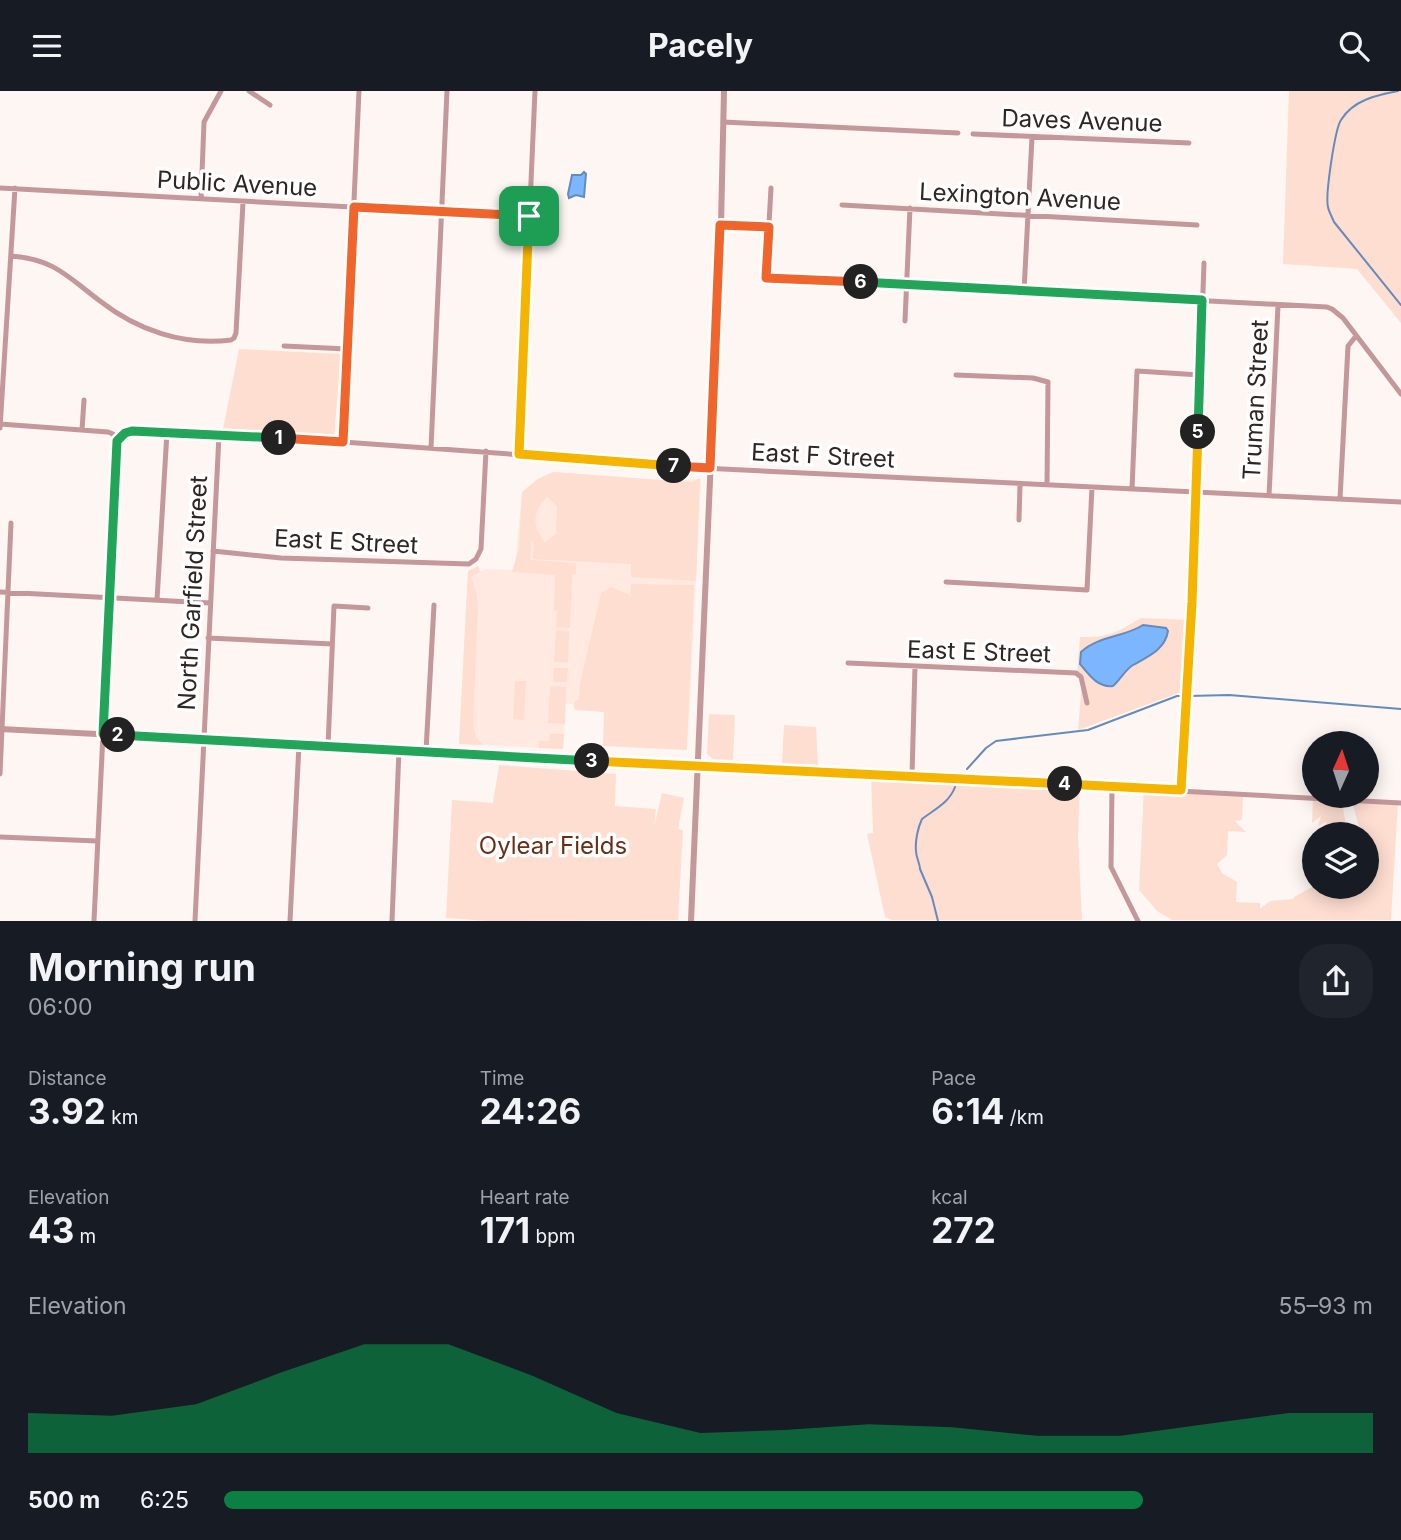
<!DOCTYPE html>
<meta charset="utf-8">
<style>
:root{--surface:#171b24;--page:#20242c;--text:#f1f3f6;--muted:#9ea1a6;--accent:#0b8043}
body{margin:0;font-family:Inter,sans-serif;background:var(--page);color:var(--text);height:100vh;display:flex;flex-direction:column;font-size:26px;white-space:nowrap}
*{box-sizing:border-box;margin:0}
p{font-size:23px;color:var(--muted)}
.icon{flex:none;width:38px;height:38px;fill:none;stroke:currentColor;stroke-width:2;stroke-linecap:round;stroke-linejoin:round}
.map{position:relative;height:830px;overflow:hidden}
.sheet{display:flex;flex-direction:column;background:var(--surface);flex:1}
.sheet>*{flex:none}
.needle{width:46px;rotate:3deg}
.fabs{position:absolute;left:1302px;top:640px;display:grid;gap:14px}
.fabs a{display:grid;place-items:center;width:77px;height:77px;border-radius:50%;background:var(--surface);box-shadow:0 4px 18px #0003;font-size:35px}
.pin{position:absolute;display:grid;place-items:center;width:60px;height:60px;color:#fff;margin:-30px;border-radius:14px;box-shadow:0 4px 10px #0006}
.km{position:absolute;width:35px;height:35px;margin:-18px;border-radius:50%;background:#222;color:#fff;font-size:19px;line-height:35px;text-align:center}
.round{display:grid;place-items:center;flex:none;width:74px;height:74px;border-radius:28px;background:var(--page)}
.head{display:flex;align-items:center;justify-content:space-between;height:119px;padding:0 28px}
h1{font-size:38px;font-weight:700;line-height:52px}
.stats{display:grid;grid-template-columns:repeat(3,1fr);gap:10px;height:119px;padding:7px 28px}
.stats div{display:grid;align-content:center}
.stats b{font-size:35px;font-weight:700}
.stats small{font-size:19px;font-weight:400}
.stats p{font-size:19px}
.chart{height:196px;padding:14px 28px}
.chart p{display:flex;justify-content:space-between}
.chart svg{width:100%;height:126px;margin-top:7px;fill:var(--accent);opacity:.7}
ul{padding:0 28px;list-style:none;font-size:23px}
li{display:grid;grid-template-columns:112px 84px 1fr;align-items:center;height:52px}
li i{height:18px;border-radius:9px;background:var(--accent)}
header{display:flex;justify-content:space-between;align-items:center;height:91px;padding:0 28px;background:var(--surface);font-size:32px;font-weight:700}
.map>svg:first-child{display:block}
.built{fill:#ffe9e0}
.green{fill:#feded1;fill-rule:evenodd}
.water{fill:#7bb6ff;stroke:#648bbd;stroke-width:2}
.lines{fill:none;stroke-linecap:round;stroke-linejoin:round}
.stream{stroke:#648bbd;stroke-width:2}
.minor{stroke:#c4979a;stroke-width:5}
.tertiary{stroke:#c4979a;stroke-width:6}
.split-1-casing{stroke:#fff;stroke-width:14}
.split-2-casing{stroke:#fff;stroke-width:14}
.split-3-casing{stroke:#fff;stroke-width:14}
.split-4-casing{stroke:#fff;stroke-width:14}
.split-5-casing{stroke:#fff;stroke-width:14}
.split-6-casing{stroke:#fff;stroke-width:14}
.split-7-casing{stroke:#fff;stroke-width:14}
.split-8-casing{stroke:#fff;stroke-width:14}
.split-1{stroke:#f0652b;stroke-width:9}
.split-2{stroke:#22a559;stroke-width:9}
.split-3{stroke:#22a559;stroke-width:9}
.split-4{stroke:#f5b400;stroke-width:9}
.split-5{stroke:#f5b400;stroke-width:9}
.split-6{stroke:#22a559;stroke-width:9}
.split-7{stroke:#f0652b;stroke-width:9}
.split-8{stroke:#f5b400;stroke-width:9}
.labels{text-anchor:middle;stroke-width:7;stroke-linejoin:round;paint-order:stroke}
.street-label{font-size:24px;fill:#2d2623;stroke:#fff}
.park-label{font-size:24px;fill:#692f15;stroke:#fff}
</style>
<header><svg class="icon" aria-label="menu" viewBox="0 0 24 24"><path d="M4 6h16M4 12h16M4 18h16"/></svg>Pacely<svg class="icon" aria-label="search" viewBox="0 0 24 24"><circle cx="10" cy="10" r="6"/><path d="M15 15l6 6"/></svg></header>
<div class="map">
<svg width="1401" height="830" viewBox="0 0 1401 830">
<rect width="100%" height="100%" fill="#fdf6f2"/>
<path class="built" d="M 553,381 L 673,390 L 701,388 L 689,625 L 574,617 L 573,613 L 566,613 L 563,658 L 459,653 L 468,480 L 478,475 L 481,480 L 486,478 L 512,479 L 515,476 L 522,401 L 538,388 Z"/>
<path class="green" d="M 1289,0 L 1401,0 L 1401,232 L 1357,178 L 1283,173 Z
M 239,258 L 341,263 L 334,346 L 223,338 Z
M 553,381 L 673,390 L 692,391 L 700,387 L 696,490 L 631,486 L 631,473 L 533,468 L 534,453 L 531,450 L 530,469 L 576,472 L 576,483 L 572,484 L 570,537 L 556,536 L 557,520 L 554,519 L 555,484 L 512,481 L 519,457 L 522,401 L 538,388 ZM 547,406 L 557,415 L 556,443 L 545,451 C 531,436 533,419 547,406 Z
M 478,475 L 480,481 L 471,486 L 476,500 L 478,517 L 473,633 L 476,646 L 483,654 L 459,653 L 468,480 Z
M 631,493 L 694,494 L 687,659 L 603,655 L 604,621 L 576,619 L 574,617 L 574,611 L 579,608 L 580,593 L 601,502 L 611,496 L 630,504 Z
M 1141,527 L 1191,529 L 1187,599 L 1078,639 L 1082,592 L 1077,583 L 1080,546 C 1109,547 1117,541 1141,527 Z
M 556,539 L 569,540 L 568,572 L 554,571 Z
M 554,577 L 568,577 L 567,591 L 553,591 Z
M 515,590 L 526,590 L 524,629 L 513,628 Z
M 550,595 L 566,596 L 565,633 L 548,632 Z
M 709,623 L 735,624 L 733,669 L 713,668 L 707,663 Z
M 784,634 L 816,636 L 818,674 L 782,672 Z
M 550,643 L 564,643 L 563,658 L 539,657 L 539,650 L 549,650 Z
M 499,674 L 616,683 L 615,715 L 656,718 L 654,736 L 662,702 L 684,707 L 678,738 L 683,739 L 678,829 L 487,830 L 446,827 L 452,709 L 493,712 Z
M 871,683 L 1080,694 L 1078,745 L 1082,829 L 892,829 L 885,826 L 867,743 L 873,742 Z
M 1144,697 L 1243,704 L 1242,729 L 1235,730 L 1246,741 L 1228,740 L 1227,764 L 1217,773 L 1222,782 L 1237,791 L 1236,811 L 1260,812 L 1260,818 L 1270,810 L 1293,808 L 1294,806 L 1314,795 L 1367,796 L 1367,744 L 1361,744 L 1352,710 L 1398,712 L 1391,829 L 1172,829 L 1157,820 L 1139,799 Z
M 1313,708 L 1342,710 L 1347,742 L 1333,744 L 1326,731 L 1318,735 L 1321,725 L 1312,732 Z"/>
<path class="water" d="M 584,81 L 586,83 L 584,106 L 576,104 L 569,107 L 568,103 L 572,84 L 581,84 Z
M 1143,534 L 1166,537 L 1168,540 C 1165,559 1147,566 1133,574 C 1125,579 1120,589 1113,595 C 1098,597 1089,584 1080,573 L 1081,561 C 1098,545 1125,546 1143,534 Z"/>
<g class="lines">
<path class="stream" d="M 1398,0 C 1377,4 1353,9 1341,29 C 1335,38 1325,104 1328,116 C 1329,121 1332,126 1334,131 L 1401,214
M 1189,605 L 1229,604 L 1401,618
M 967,678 L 986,657 L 996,650 L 1088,639 L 1177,605 L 1184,605
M 938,830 L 932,806 L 920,778 C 920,772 916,767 916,760 C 915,750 918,736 922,728 C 935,718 949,712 955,696"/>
<path class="minor" d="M 249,0 L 270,14
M 723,31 L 958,42
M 973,43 L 1189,52
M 0,97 L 556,127
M 771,97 L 766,187 L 1327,216 L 1332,218 L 1343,227 L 1401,303
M 201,108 L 204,31 L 221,0
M 842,114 L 1197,134
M 721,134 L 769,136
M 11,165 C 54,168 68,186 100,210 C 137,239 183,255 231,249 L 234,247 L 236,242 L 243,111
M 1024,200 L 1032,46
M 905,230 L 910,117
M 284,255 L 347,258
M 956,284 L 1033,287 L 1048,291 L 1047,394
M 0,333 L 108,341 L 113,343 L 117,350
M 0,337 L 15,97
M 82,339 L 84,309
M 117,350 L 125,342 L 148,340 L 343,351 L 702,377 L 1401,411
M 343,351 L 359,0
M 431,357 L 447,0
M 519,363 L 535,0
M 1132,398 L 1137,280 L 1200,284
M 1269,405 L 1278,214
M 1340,408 L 1348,255 L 1356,245
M 1019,429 L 1020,393
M 213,460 L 281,467 L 469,473 L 476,468 L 481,458 L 486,360
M 946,491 L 1087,499 L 1092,396
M 0,501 L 210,512
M 157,509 L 167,341
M 208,547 L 332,553
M 848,572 L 1076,582 L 1081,586 L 1087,612
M 328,655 L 334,515 L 368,517
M 426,660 L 434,514
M 698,674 L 1401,712
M 0,683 L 11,432
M 912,685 L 915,575
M 1112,696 L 1111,776 L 1138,830
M 1181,699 L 1192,511 L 1204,172
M 0,746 L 97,750
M 94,830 L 117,350
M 195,830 L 219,344
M 290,830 L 299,654
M 392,830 L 399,659"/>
<path class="tertiary" d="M 0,638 L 698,674
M 691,830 L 721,134 L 724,0"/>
</g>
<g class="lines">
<defs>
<path id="split-1" d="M 279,347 L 343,351 L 354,116 L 529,125"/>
<path id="split-2" d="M 118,644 L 103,643 L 117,350 L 125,342 L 132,340 L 279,347"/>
<path id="split-3" d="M 118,644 L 592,670"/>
<path id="split-4" d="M 592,670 L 1065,693"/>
<path id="split-5" d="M 1065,693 L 1181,699 L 1192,511 L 1198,341"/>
<path id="split-6" d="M 861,191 L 1202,209 L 1198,341"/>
<path id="split-7" d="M 674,375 L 710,377 L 720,134 L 769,136 L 766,187 L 861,191"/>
<path id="split-8" d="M 529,125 L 519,363 L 674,375"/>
</defs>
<use href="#split-1" class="split-1-casing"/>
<use href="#split-2" class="split-2-casing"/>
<use href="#split-3" class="split-3-casing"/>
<use href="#split-4" class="split-4-casing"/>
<use href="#split-5" class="split-5-casing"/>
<use href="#split-6" class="split-6-casing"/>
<use href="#split-7" class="split-7-casing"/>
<use href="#split-8" class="split-8-casing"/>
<use href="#split-1" class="split-1"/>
<use href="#split-2" class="split-2"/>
<use href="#split-3" class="split-3"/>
<use href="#split-4" class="split-4"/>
<use href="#split-5" class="split-5"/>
<use href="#split-6" class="split-6"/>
<use href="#split-7" class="split-7"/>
<use href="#split-8" class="split-8"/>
</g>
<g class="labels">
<g class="street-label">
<text transform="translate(1082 30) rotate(2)" y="8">Daves Avenue</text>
<text transform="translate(237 93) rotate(3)" y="8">Public Avenue</text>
<text transform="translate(1020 106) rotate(3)" y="8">Lexington Avenue</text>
<text transform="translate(1256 309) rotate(-87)" y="8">Truman Street</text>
<text transform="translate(823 365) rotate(3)" y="8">East F Street</text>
<text transform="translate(346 451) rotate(3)" y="8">East E Street</text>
<text transform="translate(193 502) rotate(-87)" y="8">North Garfield Street</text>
<text transform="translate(979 561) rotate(2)" y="8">East E Street</text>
</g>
<g class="park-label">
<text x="553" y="763">Oylear Fields</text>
</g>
</g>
</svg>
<div class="fabs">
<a><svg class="needle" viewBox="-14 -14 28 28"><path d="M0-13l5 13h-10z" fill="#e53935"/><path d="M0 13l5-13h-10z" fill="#9ea1a6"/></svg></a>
<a><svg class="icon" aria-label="layers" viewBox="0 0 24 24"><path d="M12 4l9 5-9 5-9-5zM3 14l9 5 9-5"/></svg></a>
</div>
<div class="pin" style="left:529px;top:125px;background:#1e9e55"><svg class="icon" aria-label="arrive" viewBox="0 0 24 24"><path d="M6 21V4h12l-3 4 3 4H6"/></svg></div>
<b class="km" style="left:279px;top:347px">1</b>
<b class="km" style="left:118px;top:644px">2</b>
<b class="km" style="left:592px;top:670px">3</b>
<b class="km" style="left:1065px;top:693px">4</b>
<b class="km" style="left:1198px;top:341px">5</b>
<b class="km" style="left:861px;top:191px">6</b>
<b class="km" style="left:674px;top:375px">7</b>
</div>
<section class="sheet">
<div class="head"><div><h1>Morning run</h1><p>06:00</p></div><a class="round"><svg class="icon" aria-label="share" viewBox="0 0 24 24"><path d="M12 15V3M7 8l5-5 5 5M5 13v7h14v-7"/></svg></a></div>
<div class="stats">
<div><p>Distance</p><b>3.92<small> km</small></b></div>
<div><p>Time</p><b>24:26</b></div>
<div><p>Pace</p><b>6:14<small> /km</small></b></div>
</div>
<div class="stats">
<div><p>Elevation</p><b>43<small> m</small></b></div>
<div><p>Heart rate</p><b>171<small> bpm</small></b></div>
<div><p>kcal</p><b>272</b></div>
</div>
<div class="chart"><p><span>Elevation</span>55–93 m</p>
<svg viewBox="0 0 160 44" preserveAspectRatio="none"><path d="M0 44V30L10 31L20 27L30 16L40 6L50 6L60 17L70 30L80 37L90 36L100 34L110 35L120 38L130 38L140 34L150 30L160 30V44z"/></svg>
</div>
<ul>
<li><b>500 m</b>6:25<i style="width:80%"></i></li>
</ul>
</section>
